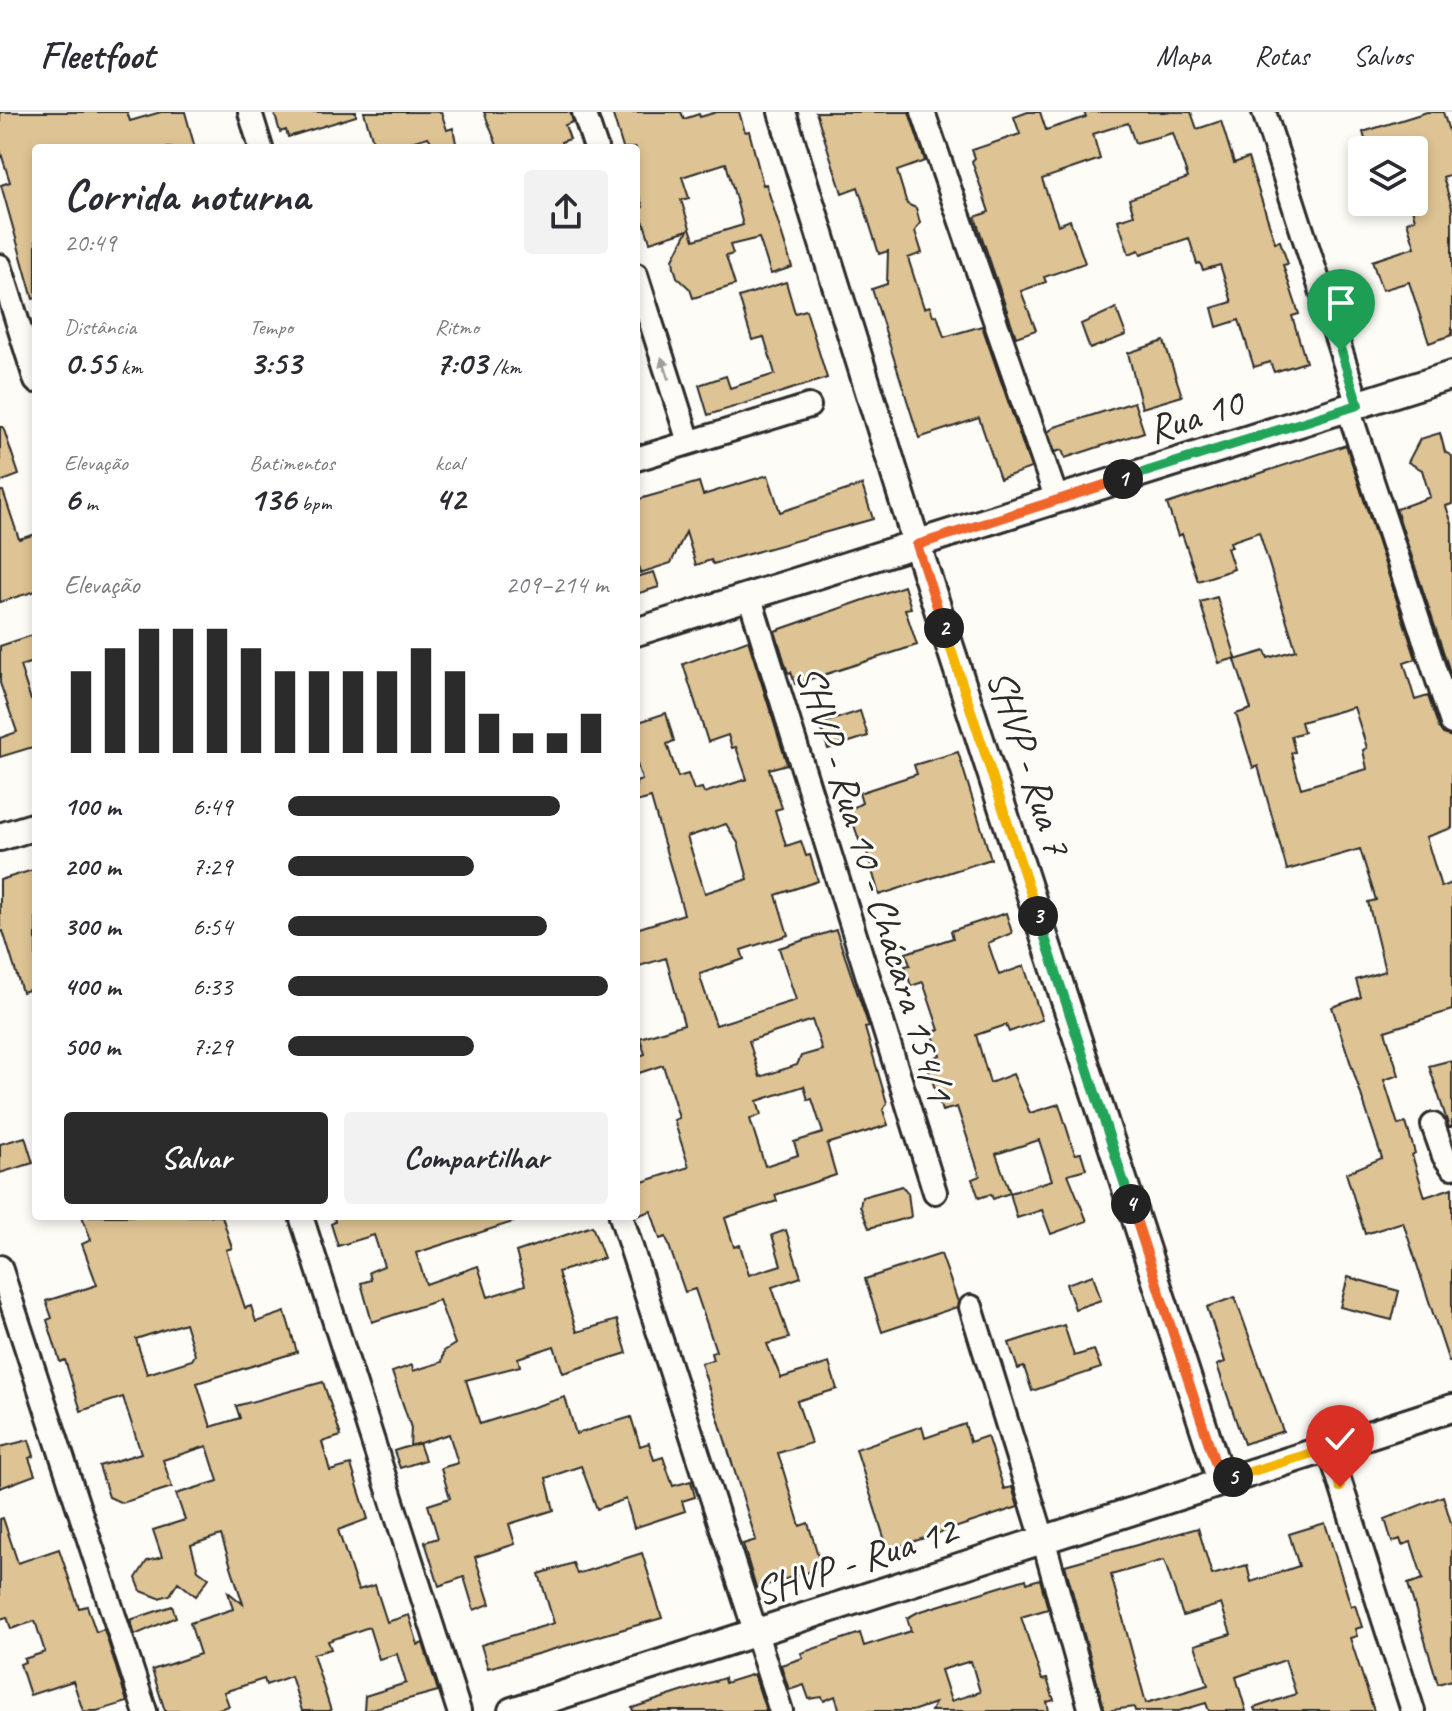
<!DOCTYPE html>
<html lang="pt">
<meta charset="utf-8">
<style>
:root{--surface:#fff;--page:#f2f2f3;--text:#2b2b33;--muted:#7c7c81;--line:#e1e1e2;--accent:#2b2b2b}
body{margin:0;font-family:Caveat,sans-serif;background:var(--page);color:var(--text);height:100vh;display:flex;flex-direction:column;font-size:30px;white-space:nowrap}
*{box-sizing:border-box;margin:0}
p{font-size:26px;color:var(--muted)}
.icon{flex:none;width:44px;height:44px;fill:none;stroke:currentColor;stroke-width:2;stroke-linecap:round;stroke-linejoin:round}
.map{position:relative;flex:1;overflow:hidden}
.panel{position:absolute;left:32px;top:32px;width:608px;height:1076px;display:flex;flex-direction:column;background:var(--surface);border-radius:8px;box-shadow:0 4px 12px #0003}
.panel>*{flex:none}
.tools{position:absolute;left:1348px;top:24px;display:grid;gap:16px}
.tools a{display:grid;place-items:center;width:80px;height:80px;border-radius:8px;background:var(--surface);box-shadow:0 4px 12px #0003;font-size:40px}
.pin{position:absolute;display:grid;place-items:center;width:68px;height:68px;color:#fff;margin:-82px -34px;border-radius:50% 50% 50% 0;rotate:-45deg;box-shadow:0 0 8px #0007}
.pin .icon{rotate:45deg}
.km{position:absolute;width:40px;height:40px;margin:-20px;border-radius:50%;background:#222;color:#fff;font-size:22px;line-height:40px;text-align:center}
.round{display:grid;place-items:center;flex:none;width:84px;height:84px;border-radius:8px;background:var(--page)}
.head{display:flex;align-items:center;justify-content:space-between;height:136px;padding:0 32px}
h1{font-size:44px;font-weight:700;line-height:60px}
.figures{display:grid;grid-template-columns:repeat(3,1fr);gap:12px;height:136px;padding:8px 32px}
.figures div{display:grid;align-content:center}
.figures b{font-size:34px;font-weight:700}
.figures small{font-size:22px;font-weight:400}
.figures p{font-size:22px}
.chart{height:224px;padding:16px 32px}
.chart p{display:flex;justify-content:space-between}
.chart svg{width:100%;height:144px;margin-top:8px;stroke:var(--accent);stroke-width:6}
.action{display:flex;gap:16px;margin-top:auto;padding:16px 32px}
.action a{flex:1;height:92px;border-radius:8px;background:var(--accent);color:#fff;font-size:32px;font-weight:700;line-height:92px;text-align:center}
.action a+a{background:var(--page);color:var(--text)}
ul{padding:0 32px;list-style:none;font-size:26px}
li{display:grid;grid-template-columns:128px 96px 1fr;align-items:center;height:60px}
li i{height:20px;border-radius:10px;background:var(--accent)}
header{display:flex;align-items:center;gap:48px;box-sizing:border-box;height:112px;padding:0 40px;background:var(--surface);border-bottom:2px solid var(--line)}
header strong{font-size:38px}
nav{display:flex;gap:44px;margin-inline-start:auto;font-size:28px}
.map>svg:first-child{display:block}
.building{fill:#dec494;stroke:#2b2b2b;stroke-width:2;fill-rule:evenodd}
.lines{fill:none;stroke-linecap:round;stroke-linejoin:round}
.minor-casing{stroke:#2b2b2b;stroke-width:28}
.tertiary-casing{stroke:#2b2b2b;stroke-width:32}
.minor{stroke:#fdfcf7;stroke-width:22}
.tertiary{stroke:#fdfcf7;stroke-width:26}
.oneway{fill:#9e9e9b}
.split-1-casing{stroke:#fff;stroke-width:16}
.split-2-casing{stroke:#fff;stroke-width:16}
.split-3-casing{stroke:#fff;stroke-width:16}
.split-4-casing{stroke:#fff;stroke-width:16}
.split-5-casing{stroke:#fff;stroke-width:16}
.split-6-casing{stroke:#fff;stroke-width:16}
.split-1{stroke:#22a559;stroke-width:10}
.split-2{stroke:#f0652b;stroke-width:10}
.split-3{stroke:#f5b400;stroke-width:10}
.split-4{stroke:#22a559;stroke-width:10}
.split-5{stroke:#f0652b;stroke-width:10}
.split-6{stroke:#f5b400;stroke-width:10}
.labels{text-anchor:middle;stroke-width:6;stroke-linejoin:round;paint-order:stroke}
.street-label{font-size:40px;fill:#2b2b2b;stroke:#fdfcf7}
</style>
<header>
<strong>Fleetfoot</strong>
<nav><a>Mapa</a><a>Rotas</a><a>Salvos</a></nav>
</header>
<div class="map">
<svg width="1452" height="1599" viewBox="0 0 1452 1599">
<rect width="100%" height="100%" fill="#fdfcf7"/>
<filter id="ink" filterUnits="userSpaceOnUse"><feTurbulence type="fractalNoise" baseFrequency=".0125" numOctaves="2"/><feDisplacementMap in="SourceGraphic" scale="16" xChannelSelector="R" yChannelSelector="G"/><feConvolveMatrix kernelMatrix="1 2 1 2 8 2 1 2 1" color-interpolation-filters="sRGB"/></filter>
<g filter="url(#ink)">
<path class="building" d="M 0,0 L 127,0 L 130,9 L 161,0 L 185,0 L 195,36 L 36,36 L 36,186 L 33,187 L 1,73 L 10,70 L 0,38 Z
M 274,0 L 356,0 L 356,4 L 288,25 L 286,18 L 280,20 Z
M 364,0 L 441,0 L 447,18 L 453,16 L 457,36 L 436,36 L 428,25 L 391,36 L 375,36 Z
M 484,0 L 570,0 L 573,10 L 565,13 L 570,27 L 561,30 L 563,36 L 498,36 Z
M 612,0 L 681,0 L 684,7 L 699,2 L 700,5 L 717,0 L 739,0 L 745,20 L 749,19 L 763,73 L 766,72 L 792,155 L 771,162 L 759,126 L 730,133 L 733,142 L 726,144 L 735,173 L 693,186 L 690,177 L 677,165 L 674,155 L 673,147 L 688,118 L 650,130 L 639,96 L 643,95 L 636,75 L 636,36 L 623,36 ZM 726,51 L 743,113 L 694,128 L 681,88 L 689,86 L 682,65 Z
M 816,0 L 909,0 L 925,49 L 897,59 L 907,92 L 916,96 L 920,111 L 915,119 L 922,141 L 908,146 L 924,196 L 930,194 L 933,204 L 937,203 L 944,225 L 982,214 L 1031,356 L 1000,367 L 979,306 L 919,326 L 872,177 L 887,172 L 888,139 L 879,142 L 858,75 L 842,81 Z
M 1028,0 L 1040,0 L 1046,18 L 1086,5 L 1084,0 L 1191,0 L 1197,17 L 1221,9 L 1234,51 L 1248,46 L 1275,130 L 1280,129 L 1288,152 L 1283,153 L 1299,202 L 1292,204 L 1306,250 L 1274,260 L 1270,250 L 1254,255 L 1239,208 L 1217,215 L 1212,196 L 1232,190 L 1220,153 L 1203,158 L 1200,151 L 1197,152 L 1189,126 L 1141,142 L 1139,138 L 1129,142 L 1118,108 L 1134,103 L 1129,87 L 1188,66 L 1173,21 L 1135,31 L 1128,11 L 1093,22 L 1100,47 L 1042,67 L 1058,113 L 1070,108 L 1085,151 L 1044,165 L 1046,170 L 1021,179 L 1036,218 L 1016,225 L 975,105 L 989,100 L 972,49 L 975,46 L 972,38 L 1020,22 L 1014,5 Z
M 1427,0 L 1443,0 L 1452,29 L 1452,62 L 1443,65 L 1452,95 L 1452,223 L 1429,231 L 1409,170 L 1382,178 L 1372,149 L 1415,135 L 1407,110 L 1415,107 L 1410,90 L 1414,90 L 1414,38 L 1368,38 L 1363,20 Z
M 786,170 L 795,201 L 806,198 L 827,266 L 708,303 L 699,273 L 726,264 L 730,276 L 775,262 L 764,225 L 752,228 L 739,185 Z
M 1116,196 L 1126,223 L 1090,237 L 1081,212 Z
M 1164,229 L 1182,284 L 1142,296 L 1128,241 Z
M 1134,290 L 1144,320 L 1065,346 L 1062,338 L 1055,340 L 1048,320 L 1055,315 Z
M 0,315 L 3,315 L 19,363 L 0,370 Z
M 1440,321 L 1445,340 L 1452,344 L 1452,392 L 1446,394 L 1452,412 L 1452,566 L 1396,397 L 1430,385 L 1422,358 L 1408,350 L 1420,327 Z
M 1346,333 L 1416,547 L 1404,551 L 1415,588 L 1428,584 L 1439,616 L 1443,622 L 1452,625 L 1452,716 L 1426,725 L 1441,775 L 1452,771 L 1452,898 L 1385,919 L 1399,963 L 1384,968 L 1398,1013 L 1406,1011 L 1415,1041 L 1412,1043 L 1425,1085 L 1452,1076 L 1452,1249 L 1449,1250 L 1403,1110 L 1365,1122 L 1346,1061 L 1382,1046 L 1332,895 L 1361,885 L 1356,868 L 1385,859 L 1368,790 L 1376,788 L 1360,737 L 1287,758 L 1258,654 L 1253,656 L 1236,602 L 1251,597 L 1235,548 L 1265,539 L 1268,546 L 1296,538 L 1259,420 L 1230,430 L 1232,435 L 1227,436 L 1234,457 L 1198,469 L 1182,422 L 1178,424 L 1167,392 ZM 1354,595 L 1367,636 L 1363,638 L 1367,657 L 1301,676 L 1291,641 L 1295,640 L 1291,624 L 1304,620 L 1301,610 Z
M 768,363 L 780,400 L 862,373 L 873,407 L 713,452 L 711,448 L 696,453 L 686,420 L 671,451 L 640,461 L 636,446 L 636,388 L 699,370 L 703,383 Z
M 0,379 L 3,379 L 19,427 L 36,422 L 36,479 L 0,490 Z
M 654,460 L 659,475 L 636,482 L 636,465 Z
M 904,474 L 911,496 L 905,497 L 917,533 L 795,572 L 791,560 L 788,561 L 775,519 Z
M 1217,485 L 1236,546 L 1219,551 L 1200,490 Z
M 36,522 L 36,549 L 20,554 L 31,588 L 36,587 L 36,634 L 0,645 L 0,626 L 17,620 L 0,571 L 0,534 Z
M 748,528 L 787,652 L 769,657 L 782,696 L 775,698 L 786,734 L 801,729 L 806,744 L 810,743 L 818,769 L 776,783 L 788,823 L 741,838 L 744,847 L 700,862 L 701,868 L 716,913 L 796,888 L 779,836 L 836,818 L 869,915 L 865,916 L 887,991 L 883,998 L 888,1013 L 827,1032 L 836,1063 L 775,1083 L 777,1089 L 725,1106 L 734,1135 L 740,1133 L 749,1163 L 781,1153 L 772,1123 L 786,1118 L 801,1165 L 772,1175 L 789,1226 L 767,1232 L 781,1266 L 829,1251 L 837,1277 L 797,1289 L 811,1331 L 778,1341 L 800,1414 L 808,1411 L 822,1456 L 756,1476 L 743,1432 L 756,1428 L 701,1251 L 713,1248 L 711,1241 L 716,1239 L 695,1177 L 685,1180 L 666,1125 L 660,1127 L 651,1099 L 636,1104 L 636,1072 L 689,1055 L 674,1008 L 679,1006 L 663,953 L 636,962 L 636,945 L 645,942 L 640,926 L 684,912 L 666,846 L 636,855 L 636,817 L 684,802 L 651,686 L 636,690 L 636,670 L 642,668 L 636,649 L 636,611 L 666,601 L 674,629 L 667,632 L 678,665 L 688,662 L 694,678 L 702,676 L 704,681 L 747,667 L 736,635 L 732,636 L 728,623 L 708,630 L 683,552 ZM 726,712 L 738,731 L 748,767 L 705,781 L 687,725 ZM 812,908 L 822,938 L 801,944 L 797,953 L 760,965 L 749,929 ZM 804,974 L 808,988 L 812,987 L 823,1021 L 794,1030 L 798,1043 L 765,1054 L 750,1007 L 761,1003 L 757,989 Z
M 860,599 L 868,624 L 828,637 L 820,612 Z
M 958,640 L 991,747 L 879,783 L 863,726 L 859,728 L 849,698 L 862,691 L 859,681 L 917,662 L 914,653 Z
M 36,757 L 36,876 L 22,880 L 3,819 L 0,820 L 0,768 Z
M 1006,801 L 1012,821 L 988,831 L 999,863 L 1024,854 L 1042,908 L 1009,920 L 1006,913 L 976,923 L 990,971 L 1013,962 L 1030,1001 L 1059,992 L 1075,1042 L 1081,1041 L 1086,1057 L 1068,1062 L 1087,1109 L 1051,1122 L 1042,1098 L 1017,1106 L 1010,1081 L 1052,1068 L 1039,1028 L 996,1042 L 1010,1081 L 993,1087 L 991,1082 L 979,1086 L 972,1067 L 980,1064 L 957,995 L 942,999 L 926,949 L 940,943 L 932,920 L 939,918 L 923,870 L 911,874 L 905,854 L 910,853 L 906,841 L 953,826 L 951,819 Z
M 1448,949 L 1452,950 L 1452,1015 L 1449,1015 L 1429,954 Z
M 25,1025 L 33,1051 L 0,1061 L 0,1032 Z
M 902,1074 L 908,1081 L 911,1105 L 869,1116 L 860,1094 L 862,1085 Z
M 82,1104 L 222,1104 L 232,1136 L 226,1138 L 245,1196 L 251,1194 L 256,1210 L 285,1200 L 297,1240 L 197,1271 L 211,1315 L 240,1306 L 236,1294 L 323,1270 L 341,1324 L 322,1330 L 330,1359 L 351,1353 L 368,1407 L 338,1418 L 358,1478 L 375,1473 L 387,1510 L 409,1503 L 418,1533 L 423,1531 L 438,1579 L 364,1599 L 365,1584 L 406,1571 L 397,1542 L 379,1547 L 369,1515 L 328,1529 L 331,1537 L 313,1542 L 331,1599 L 302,1599 L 291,1564 L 266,1573 L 264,1567 L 224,1580 L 229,1594 L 212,1599 L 165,1599 L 152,1558 L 200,1542 L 190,1511 L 233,1497 L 228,1480 L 243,1492 L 221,1423 L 191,1433 L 198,1458 L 209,1466 L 196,1484 L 178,1470 L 170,1483 L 159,1486 L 141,1479 L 136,1466 L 147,1449 L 162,1445 L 153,1418 L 185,1408 L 176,1382 L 218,1369 L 207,1334 L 163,1348 L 172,1375 L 122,1391 L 109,1385 L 99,1354 L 141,1341 L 123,1285 L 81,1299 L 65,1248 L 60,1250 L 47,1208 L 52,1206 L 46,1189 L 97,1173 L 82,1132 L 91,1128 ZM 185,1211 L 195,1243 L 192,1248 L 147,1262 L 136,1227 Z
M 334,1104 L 521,1104 L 522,1107 L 416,1141 L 426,1172 L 478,1154 L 488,1185 L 525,1173 L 516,1140 L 592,1114 L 604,1146 L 558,1160 L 577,1220 L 617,1208 L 627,1241 L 563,1261 L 554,1234 L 518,1246 L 520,1254 L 466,1268 L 480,1312 L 565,1285 L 576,1322 L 631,1305 L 640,1334 L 649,1331 L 654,1348 L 663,1345 L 673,1374 L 691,1369 L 695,1385 L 682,1389 L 685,1399 L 634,1416 L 626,1387 L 597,1397 L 581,1354 L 546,1366 L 554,1398 L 509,1412 L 515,1432 L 475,1445 L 490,1492 L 474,1498 L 464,1465 L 439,1474 L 425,1430 L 438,1426 L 428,1393 L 450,1386 L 441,1356 L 458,1351 L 449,1322 L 410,1334 L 411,1316 L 392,1260 L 412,1253 L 413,1259 L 442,1250 L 444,1239 L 455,1232 L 439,1188 L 372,1210 L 361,1171 L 371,1168 L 369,1160 L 384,1154 L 374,1123 L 338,1134 L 331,1112 L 335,1110 Z
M 941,1142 L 958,1190 L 957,1195 L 882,1220 L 865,1167 Z
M 1093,1163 L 1101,1188 L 1075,1197 L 1066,1172 Z
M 1348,1165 L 1399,1179 L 1392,1208 L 1340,1195 Z
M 1235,1185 L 1283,1319 L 1244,1332 L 1217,1253 L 1225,1250 L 1207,1195 Z
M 1064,1213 L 1074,1244 L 1094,1238 L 1101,1256 L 1032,1279 L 1024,1255 L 1018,1257 L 1009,1231 Z
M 965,1312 L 970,1330 L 987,1324 L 1004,1377 L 1012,1375 L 1018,1395 L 888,1438 L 856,1337 L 922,1314 L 925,1326 Z
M 29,1328 L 34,1344 L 29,1346 L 35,1363 L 0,1376 L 0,1335 Z
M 419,1331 L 425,1348 L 400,1356 L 394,1339 Z
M 1443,1384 L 1452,1414 L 1452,1568 L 1438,1572 L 1408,1472 L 1423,1467 L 1411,1430 L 1402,1433 L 1400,1427 L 1392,1430 L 1385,1407 Z
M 3,1406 L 18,1451 L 59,1437 L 79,1496 L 87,1494 L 96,1520 L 104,1517 L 127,1590 L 97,1599 L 83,1599 L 73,1569 L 30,1583 L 20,1552 L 25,1550 L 24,1547 L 45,1540 L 35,1509 L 11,1517 L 7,1505 L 0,1507 L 0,1407 Z
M 1325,1411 L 1351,1494 L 1355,1493 L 1362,1515 L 1355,1517 L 1357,1524 L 1350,1526 L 1374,1599 L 1255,1599 L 1254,1596 L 1296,1582 L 1285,1548 L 1236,1565 L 1246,1599 L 1209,1599 L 1206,1591 L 1179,1599 L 1135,1599 L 1134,1595 L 1105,1599 L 1065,1453 L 1198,1416 L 1212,1463 L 1247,1453 L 1251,1470 L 1299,1454 L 1289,1422 ZM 1164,1448 L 1183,1504 L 1221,1492 L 1231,1522 L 1195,1533 L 1208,1573 L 1146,1591 L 1111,1463 Z
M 642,1441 L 662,1506 L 488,1556 L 481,1533 L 554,1511 L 539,1462 L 573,1451 L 577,1462 Z
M 1026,1467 L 1027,1471 L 1040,1467 L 1048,1497 L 1021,1505 L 1042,1568 L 1047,1567 L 1054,1588 L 1047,1590 L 1049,1599 L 931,1599 L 935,1591 L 912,1599 L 840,1599 L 835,1584 L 824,1589 L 822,1585 L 809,1587 L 804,1573 L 789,1578 L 781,1553 L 803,1546 L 801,1541 L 860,1521 L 864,1534 L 911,1519 L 907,1506 L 918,1500 ZM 971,1549 L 980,1580 L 951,1589 L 941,1558 Z
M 172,1494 L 176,1505 L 135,1523 L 130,1508 Z
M 754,1562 L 766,1599 L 633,1599 L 632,1596 L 724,1566 L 725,1571 Z"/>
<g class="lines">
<defs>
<path id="minor" d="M 250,0 L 261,36
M 584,0 L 596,36
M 923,0 L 1057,388
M 1264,0 L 1358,293
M 0,154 L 36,269
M 636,163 L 689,330
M 1348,296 L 1452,611
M 636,347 L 809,294
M 749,483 L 935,1080
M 1433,1013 L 1444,1044 L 1452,1055
M 301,1104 L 459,1599
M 621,1104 L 781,1599
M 0,1155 L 145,1599
M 971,1195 L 1044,1430 L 1091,1599
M 1329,1336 L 1413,1599"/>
<path id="tertiary" d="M 782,0 L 917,433 L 1221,1369
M 636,520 L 1452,263
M 0,725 L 36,714
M 512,1599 L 1452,1296"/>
</defs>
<use href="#minor" class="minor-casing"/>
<use href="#tertiary" class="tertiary-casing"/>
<use href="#minor" class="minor"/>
<use href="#tertiary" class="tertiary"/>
</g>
<defs><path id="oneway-solid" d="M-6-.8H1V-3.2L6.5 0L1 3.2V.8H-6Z" transform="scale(2)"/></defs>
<use class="oneway" href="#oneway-solid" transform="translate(665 256) rotate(-108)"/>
</g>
<g class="lines" filter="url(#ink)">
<defs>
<path id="split-1" d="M 1123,367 L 1358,293 L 1341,239"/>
<path id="split-2" d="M 944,516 L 917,433 L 1123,367"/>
<path id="split-3" d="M 944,516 L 1038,804"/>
<path id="split-4" d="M 1038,804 L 1131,1092"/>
<path id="split-5" d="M 1131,1092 L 1221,1369 L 1233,1365"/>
<path id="split-6" d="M 1233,1365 L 1329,1336 L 1340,1375"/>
</defs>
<use href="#split-1" class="split-1-casing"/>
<use href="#split-2" class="split-2-casing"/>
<use href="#split-3" class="split-3-casing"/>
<use href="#split-4" class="split-4-casing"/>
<use href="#split-5" class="split-5-casing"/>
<use href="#split-6" class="split-6-casing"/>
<use href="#split-1" class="split-1"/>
<use href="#split-2" class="split-2"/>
<use href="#split-3" class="split-3"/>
<use href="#split-4" class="split-4"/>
<use href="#split-5" class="split-5"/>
<use href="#split-6" class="split-6"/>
</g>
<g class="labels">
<g class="street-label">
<text transform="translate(1195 303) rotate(-18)" y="14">Rua 10</text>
<text transform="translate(1030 650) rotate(72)" y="14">SHVP - Rua 7</text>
<text transform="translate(876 771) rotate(73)" y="14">SHVP - Rua 10 - Chácara 154/1</text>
<text transform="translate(855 1448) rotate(-18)" y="14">SHVP - Rua 12</text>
</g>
</g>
</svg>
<div class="tools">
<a><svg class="icon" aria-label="layers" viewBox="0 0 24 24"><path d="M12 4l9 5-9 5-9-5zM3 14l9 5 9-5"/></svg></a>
</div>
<div class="pin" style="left:1341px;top:239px;background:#1e9e55"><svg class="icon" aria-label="arrive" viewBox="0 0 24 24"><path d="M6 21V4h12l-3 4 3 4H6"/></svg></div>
<div class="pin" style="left:1340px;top:1375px;background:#d93025"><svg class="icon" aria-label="check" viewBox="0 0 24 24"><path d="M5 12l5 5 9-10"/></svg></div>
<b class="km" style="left:1123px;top:367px">1</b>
<b class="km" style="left:944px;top:516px">2</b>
<b class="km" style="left:1038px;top:804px">3</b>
<b class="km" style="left:1131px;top:1092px">4</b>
<b class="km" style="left:1233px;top:1365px">5</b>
<section class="panel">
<div class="head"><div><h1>Corrida noturna</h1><p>20:49</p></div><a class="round"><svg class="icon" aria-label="share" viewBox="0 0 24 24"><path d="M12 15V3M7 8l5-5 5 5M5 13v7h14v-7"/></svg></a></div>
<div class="figures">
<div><p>Distância</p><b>0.55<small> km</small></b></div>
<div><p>Tempo</p><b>3:53</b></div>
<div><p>Ritmo</p><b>7:03<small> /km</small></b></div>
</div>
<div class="figures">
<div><p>Elevação</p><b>6<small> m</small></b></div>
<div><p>Batimentos</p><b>136<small> bpm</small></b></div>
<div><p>kcal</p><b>42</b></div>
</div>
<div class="chart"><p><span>Elevação</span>209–214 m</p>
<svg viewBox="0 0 160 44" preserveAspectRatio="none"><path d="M5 44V19M15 44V12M25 44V6M35 44V6M45 44V6M55 44V12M65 44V19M75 44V19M85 44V19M95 44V19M105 44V12M115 44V19M125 44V32M135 44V38M145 44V38M155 44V32"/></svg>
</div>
<ul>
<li><b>100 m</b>6:49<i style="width:85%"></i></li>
<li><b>200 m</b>7:29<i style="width:58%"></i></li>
<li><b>300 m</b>6:54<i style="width:81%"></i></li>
<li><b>400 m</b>6:33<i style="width:100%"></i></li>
<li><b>500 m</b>7:29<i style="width:58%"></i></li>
</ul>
<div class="action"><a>Salvar</a><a>Compartilhar</a></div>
</section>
</div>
